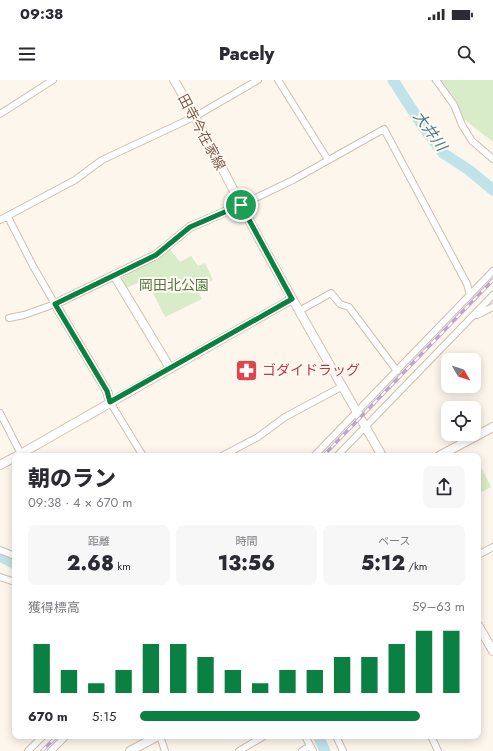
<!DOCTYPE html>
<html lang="ja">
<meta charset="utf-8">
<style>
:root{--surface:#fff;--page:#f7f7f7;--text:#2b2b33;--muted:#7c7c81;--accent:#0b8043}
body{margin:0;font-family:Jost,"Noto Sans JP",sans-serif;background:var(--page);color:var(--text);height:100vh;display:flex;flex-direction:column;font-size:15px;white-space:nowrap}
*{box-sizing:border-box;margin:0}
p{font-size:13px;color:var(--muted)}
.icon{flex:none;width:22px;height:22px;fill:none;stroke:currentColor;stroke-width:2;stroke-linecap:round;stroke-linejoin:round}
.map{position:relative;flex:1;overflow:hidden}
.drawer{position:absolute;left:12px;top:373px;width:469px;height:286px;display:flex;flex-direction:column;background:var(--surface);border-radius:8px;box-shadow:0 2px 10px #0003}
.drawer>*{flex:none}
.needle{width:26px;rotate:129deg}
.controls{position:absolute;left:441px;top:273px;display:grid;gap:8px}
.controls a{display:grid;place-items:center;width:40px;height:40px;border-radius:8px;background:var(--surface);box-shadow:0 2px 10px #0003;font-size:20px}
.pin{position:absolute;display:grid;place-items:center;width:34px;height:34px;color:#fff;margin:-17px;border:2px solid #fff;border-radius:50%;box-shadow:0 1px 4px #0007}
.round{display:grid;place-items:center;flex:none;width:42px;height:42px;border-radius:8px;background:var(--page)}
.head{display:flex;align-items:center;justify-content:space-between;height:68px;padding:0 16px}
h1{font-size:22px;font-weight:800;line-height:30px}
.figures{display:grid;grid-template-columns:repeat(3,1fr);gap:6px;height:68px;padding:4px 16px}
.figures div{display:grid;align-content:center;border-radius:8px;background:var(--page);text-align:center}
.figures b{font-size:20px;font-weight:800}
.figures small{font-size:11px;font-weight:400}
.figures p{font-size:11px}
.chart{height:112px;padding:8px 16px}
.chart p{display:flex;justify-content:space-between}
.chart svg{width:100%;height:72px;margin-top:4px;stroke:var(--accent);stroke-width:6}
ul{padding:0 16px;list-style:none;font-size:13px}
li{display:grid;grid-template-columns:64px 48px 1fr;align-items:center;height:30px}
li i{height:10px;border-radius:5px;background:var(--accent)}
.status{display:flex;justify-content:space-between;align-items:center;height:28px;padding:0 20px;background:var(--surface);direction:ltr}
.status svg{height:11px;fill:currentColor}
header{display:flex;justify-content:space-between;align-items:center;height:52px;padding:0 16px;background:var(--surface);font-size:18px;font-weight:800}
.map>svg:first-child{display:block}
.green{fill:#d8ecc9}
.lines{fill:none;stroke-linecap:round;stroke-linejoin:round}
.river{stroke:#bfe3e8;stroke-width:11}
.street-casing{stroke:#d1beb0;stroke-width:8}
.secondary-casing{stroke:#d6c0b0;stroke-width:10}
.street{stroke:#fff;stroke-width:6}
.secondary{stroke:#fff;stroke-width:8}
.rail-casing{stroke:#b9a8c9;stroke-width:3.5}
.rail{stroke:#fffaf3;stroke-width:2;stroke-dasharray:6;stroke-linecap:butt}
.route-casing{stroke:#fff;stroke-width:8}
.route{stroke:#0b8043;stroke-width:5}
.labels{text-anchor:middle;stroke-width:4;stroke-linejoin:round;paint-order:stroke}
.street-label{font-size:14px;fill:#7a5c4d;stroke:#fffaf3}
.park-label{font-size:14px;fill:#537a41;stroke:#fffaf3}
.health-label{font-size:14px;fill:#be3a42;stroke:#fffaf3;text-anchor:start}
.water-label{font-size:15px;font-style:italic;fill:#437c86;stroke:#fffaf3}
</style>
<div class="status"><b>09:38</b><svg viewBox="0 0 49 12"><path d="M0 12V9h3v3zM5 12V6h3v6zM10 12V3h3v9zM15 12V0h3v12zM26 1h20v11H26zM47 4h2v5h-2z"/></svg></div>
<header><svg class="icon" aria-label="menu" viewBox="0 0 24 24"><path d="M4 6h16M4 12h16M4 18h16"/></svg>Pacely<svg class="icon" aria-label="search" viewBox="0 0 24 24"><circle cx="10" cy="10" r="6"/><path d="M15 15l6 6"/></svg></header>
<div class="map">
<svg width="493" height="671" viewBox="0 0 493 671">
<rect width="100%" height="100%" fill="#fdf6ec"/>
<path class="green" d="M 431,0 L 493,0 L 493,62 L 460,36 Z
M 169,168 L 180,182 L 191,176 L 198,186 L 205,183 L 213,200 L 197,210 L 202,219 L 165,237 L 151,209 L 146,210 L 142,201 L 126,208 L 122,200 L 124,193 Z
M 478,381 L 491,407 L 478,414 Z"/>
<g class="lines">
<path class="river" d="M 393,0 L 424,48 L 443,73 L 469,90 L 493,110
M 0,476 L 15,484
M 318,656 L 325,671"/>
<defs>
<path id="street" d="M 278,0 L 328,80
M 436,0 L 454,25 L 462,45 L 472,61 L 493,79
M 0,34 L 53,0
M 241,125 L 293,100 L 384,49 L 467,204 L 470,215
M 8,137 L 33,186 L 55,224 L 24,235 L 9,238
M 0,140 L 75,100 L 102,80 L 196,36 L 258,0
M 299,231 L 331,213 L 340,224 L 349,227 L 397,291
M 477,235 L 493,227
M 110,322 L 143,376
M 0,333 L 21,374
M 222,376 L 258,357 L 285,337 L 343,306
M 314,376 L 493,191
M 337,376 L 493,215
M 0,470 L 15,476
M 478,475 L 493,467
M 0,497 L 15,502
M 160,656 L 165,671
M 305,656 L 313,671
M 336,656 L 343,671
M 431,656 L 438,671
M 28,671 L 43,656
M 51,671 L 66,656
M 239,671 L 264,656
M 302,671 L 310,666"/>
<path id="secondary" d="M 174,0 C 204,50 229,103 257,155 C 297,229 340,302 382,376
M 114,195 L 170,288
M 110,322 L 107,311 L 55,224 L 156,175 L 190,147 L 241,125
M 17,376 L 292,219
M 439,376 L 493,347
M 0,385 L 15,377
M 478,545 L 493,571
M 130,671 L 158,656"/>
</defs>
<use href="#street" class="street-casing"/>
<use href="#secondary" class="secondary-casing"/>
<use href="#street" class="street"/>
<use href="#secondary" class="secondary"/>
<defs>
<path id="rail" d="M 323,376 L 493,200
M 42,671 L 57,656"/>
</defs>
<use href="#rail" class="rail-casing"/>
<use href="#rail" class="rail"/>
</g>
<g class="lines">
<defs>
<path id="route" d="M 241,125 L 292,219 L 110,322 L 107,311 L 55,224 L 156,175 L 190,147 Z"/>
</defs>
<use href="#route" class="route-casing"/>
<use href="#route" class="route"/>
</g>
<defs>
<symbol id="pharmacy-square" viewBox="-11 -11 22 22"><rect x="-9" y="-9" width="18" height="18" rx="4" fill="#e0444e" stroke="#fffaf3"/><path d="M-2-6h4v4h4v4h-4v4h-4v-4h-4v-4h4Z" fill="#fff"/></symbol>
</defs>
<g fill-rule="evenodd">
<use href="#pharmacy-square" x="234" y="278" width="25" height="25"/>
</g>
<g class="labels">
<g class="street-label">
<text transform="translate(202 52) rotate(62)" y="5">田寺今在家線</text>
</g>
<g class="park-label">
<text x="174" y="210">岡田北公園</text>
</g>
<g class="health-label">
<text x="262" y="295">ゴダイドラッグ</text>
</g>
<g class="water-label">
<text transform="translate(430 51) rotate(54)" y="5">大井川</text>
</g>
</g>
</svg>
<div class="controls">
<a><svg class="needle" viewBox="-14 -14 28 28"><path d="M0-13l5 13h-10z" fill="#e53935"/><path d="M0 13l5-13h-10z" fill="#7c7c81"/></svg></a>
<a><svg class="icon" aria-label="locate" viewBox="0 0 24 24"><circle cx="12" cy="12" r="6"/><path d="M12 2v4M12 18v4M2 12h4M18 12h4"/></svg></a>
</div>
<div class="pin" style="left:241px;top:125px;background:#1e9e55"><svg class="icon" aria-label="arrive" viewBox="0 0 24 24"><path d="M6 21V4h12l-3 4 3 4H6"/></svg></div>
<section class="drawer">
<div class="head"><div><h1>朝のラン</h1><p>09:38 · 4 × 670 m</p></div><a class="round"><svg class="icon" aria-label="share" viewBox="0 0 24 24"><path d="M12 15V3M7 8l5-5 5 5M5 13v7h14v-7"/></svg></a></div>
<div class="figures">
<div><p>距離</p><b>2.68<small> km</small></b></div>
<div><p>時間</p><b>13:56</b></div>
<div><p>ペース</p><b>5:12<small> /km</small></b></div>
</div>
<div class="chart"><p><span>獲得標高</span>59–63 m</p>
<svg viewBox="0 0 160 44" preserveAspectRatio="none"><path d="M5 44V14M15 44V30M25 44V38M35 44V30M45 44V14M55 44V14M65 44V22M75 44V30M85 44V38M95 44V30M105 44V30M115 44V22M125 44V22M135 44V14M145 44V6M155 44V6"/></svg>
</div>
<ul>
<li><b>670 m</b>5:15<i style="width:86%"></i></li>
</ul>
</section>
</div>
